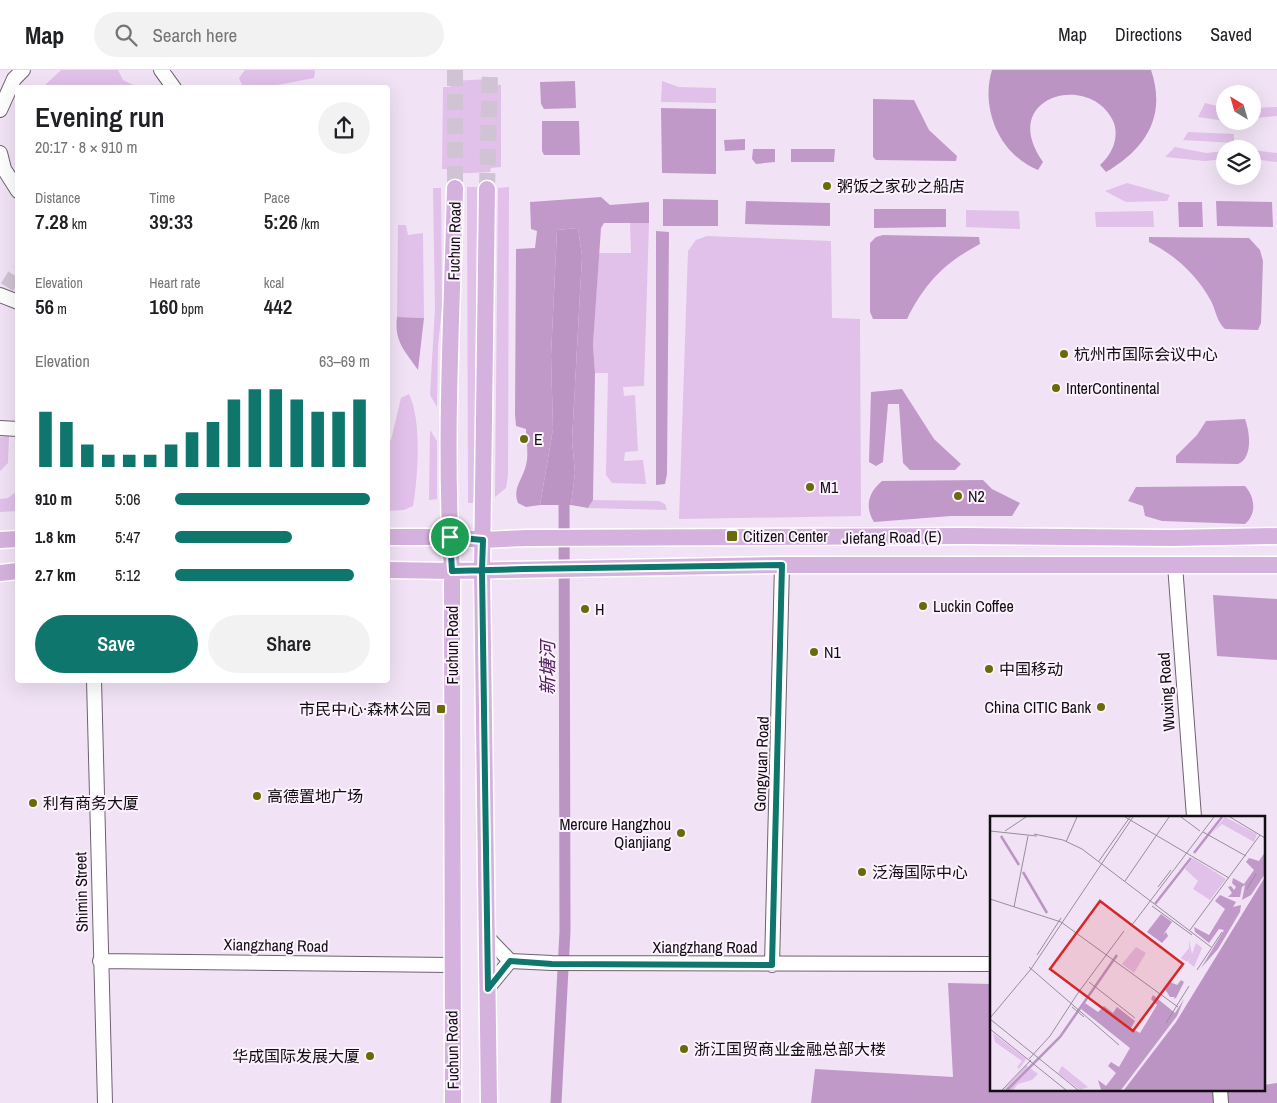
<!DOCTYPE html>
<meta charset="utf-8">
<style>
:root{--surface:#fff;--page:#f2f2f2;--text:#202124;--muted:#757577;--line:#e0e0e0;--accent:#0f766e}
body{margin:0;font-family:"Archivo Narrow","Noto Sans SC",sans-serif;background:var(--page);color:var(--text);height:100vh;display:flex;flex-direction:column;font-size:19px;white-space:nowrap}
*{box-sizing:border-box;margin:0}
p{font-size:16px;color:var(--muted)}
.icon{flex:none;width:28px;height:28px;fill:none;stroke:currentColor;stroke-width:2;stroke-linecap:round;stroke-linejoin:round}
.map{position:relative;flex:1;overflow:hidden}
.panel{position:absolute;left:15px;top:15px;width:375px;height:598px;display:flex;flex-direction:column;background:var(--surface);border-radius:5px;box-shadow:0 5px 20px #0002}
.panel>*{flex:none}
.needle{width:32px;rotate:323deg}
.fabs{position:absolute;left:1216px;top:15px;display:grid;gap:10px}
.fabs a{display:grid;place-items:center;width:45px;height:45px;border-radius:50%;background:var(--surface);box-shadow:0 5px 20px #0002;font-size:25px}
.pin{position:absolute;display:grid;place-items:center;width:42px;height:42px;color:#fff;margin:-21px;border:2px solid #fff;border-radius:50%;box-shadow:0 1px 5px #0007}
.round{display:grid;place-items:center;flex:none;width:52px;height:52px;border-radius:26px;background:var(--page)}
.summary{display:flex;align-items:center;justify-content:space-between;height:85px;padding:0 20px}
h1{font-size:28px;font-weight:600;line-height:38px}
.stats{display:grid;grid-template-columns:repeat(3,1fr);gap:8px;height:85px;padding:5px 20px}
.stats div{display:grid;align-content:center}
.stats b{font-size:21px;font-weight:600}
.stats small{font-size:14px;font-weight:400}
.stats p{font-size:14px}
.chart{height:140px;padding:10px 20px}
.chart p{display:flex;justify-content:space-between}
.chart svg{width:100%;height:90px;margin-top:5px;stroke:var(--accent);stroke-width:6}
.cta{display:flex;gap:10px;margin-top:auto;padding:10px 20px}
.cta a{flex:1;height:58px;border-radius:30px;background:var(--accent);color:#fff;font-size:20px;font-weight:600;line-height:58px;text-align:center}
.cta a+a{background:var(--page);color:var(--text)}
ul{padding:0 20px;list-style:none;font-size:16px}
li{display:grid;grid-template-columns:80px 60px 1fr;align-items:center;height:38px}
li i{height:12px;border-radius:6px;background:var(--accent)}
header{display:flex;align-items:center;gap:30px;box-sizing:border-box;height:70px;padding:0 25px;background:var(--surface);border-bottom:1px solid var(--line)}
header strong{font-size:24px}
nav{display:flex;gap:28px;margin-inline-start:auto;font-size:18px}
.search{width:350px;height:45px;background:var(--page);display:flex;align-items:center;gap:12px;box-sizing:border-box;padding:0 18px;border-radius:28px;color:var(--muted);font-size:19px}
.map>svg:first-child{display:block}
.green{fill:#e1c0e9}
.forest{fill:#c099c9}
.water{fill:#bb94c4}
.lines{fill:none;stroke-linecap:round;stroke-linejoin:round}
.canal{stroke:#bb94c4;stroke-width:11}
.minor-tunnel{stroke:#d0c3d3;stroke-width:14;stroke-dasharray:14 7;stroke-linecap:butt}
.major-tunnel{stroke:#d0c3d3;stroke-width:16;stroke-dasharray:16 8;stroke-linecap:butt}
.minor-casing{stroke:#6e6271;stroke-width:16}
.major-casing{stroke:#fff;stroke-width:19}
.minor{stroke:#fff;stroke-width:14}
.major{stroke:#d5b2dd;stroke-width:16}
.route-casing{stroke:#fff;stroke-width:10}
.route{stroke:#0f766e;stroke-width:6}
.poi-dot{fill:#6a6a08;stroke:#fbf2fd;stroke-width:2}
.labels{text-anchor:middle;stroke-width:4;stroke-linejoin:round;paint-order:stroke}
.poi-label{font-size:16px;fill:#120d13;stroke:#fbf2fd;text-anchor:start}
.street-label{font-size:16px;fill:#120d13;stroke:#fbf2fd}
.water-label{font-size:18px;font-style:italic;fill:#50205b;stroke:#fbf2fd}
.inset-river{fill:none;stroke:#bb94c4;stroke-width:2.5}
.inset-road{fill:none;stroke:#988d9b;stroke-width:1}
.view{fill:#d62828;fill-opacity:0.15;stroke:#d62828;stroke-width:2.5}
.inset-edge{fill:none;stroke:#120d13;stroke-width:2.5}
</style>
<header>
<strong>Map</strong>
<div class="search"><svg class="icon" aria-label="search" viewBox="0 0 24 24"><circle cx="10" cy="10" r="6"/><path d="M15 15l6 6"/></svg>Search here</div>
<nav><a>Map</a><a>Directions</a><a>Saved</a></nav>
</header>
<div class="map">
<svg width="1277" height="1033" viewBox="0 0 1277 1033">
<rect width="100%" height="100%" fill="#f1e3f5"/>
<path class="green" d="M 61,0 L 118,0 L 123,10 L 137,17 L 86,16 L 43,17 Z
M 245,0 L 314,0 L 315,1 L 314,8 L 267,17 L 243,17 L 239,8 Z
M 491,9 L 492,14 L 501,15 L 501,97 L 491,98 L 490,102 L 448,104 L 448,99 L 442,99 L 443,17 L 450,17 L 450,11 Z
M 662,11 L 679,17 L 716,18 L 716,33 L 661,32 Z
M 1205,33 L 1225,38 L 1225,51 L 1198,47 Z
M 1277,37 L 1277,46 L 1253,48 L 1253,38 Z
M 1188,62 L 1234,64 L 1234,73 L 1183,70 Z
M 1175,77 L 1206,83 L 1225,81 L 1225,89 L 1205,91 L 1165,87 Z
M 1253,80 L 1277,83 L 1277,92 L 1253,89 Z
M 1127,113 L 1170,125 L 1167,131 L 1126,132 L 1105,121 Z
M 467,117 L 477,117 L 475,425 L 473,433 L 468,433 Z
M 509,117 L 508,405 L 506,418 L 495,427 L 498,118 Z
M 433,118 L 441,118 L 442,237 L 438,276 L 437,337 L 430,325 L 435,238 Z
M 966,140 L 1019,141 L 1020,159 L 966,157 Z
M 1153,141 L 1154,157 L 1096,157 L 1095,142 Z
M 630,153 L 649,153 L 644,316 L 623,317 L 624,326 L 635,325 L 638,381 L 625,382 L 624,391 L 643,390 L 646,414 L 612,413 L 606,405 L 608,303 L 595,303 L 593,275 L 599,183 L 631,183 Z
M 398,155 L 406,155 L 408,165 L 423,163 L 424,248 L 397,247 Z
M 707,166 L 831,171 L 832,248 L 860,249 L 861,446 L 679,449 L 688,181 L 696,170 Z
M 409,324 C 422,351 418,406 413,436 L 404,440 L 388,441 L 388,370 L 391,370 L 401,328 Z
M 430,360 L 437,371 L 437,429 L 429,430 Z
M 9,366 L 8,393 L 0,401 L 0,367 Z
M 17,421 L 17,441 L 0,442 L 0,429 L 8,428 Z
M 593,430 L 659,431 L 665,434 L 667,440 L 588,438 Z"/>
<path class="forest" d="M 575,11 L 576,38 L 544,39 L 541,34 L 540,12 Z
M 873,29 L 914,30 L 929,60 L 957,86 L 956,91 L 876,90 L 873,87 Z
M 661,38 L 716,39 L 716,104 L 662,103 Z
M 542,51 L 579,51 L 580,85 L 544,85 L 542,81 Z
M 745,69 L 745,80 L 725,81 L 724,70 Z
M 753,79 L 775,79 L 775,92 L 756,94 L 752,89 Z
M 791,79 L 835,79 L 834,92 L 791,92 Z
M 601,127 L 610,135 L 649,132 L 649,153 L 604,153 L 601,158 L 593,275 L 595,303 L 593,430 L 588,438 L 571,435 L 575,403 L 572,370 L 582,186 L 578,158 L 557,160 L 551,286 L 553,359 L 540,435 L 526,437 L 518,433 C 512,418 523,409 526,395 C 529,384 526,370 526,359 L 516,356 L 515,344 L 516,179 L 535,178 L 537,161 L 531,159 L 530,132 Z
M 663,129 L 718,130 L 718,156 L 663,156 Z
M 746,131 L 830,133 L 830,156 L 745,154 Z
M 1216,131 L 1272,132 L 1273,157 L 1217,156 Z
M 1178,132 L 1202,132 L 1203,157 L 1179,157 Z
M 874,139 L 946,139 L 946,157 L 874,158 Z
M 656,161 L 669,162 L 667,404 L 665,414 L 656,415 Z
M 883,165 L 979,167 L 980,174 C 944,193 925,213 907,249 L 873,249 L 870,242 L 870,173 L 876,167 Z
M 1149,167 L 1249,168 L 1260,180 L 1263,191 L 1261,253 L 1258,260 L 1225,259 C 1217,252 1216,241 1211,231 C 1197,205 1175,185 1149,172 Z
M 397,247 L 424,248 L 418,300 C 405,281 394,272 397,247 Z
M 902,319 L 934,369 L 961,394 L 955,400 L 910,400 L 903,393 L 899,334 L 888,334 L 883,392 L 876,396 L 869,392 L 871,322 Z
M 1245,349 C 1250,362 1253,388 1238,394 L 1176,393 L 1176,386 L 1197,365 L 1206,351 Z
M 983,410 L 992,419 L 1020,433 L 1012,446 L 951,446 L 874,452 C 864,436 869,422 882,411 Z
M 1245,416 C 1255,427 1257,444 1245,454 L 1162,451 L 1145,446 L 1143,436 L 1128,431 L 1136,417 Z
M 1213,525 L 1277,529 L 1277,590 L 1217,586 Z
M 948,913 L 991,914 L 991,1019 L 1263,1019 L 1263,1015 L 1277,1013 L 1277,1033 L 811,1033 L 815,999 L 953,1007 Z"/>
<path class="water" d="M 992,0 L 1151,0 C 1167,47 1145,79 1106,102 L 1100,95 C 1112,84 1119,69 1114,53 C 1092,0 996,26 1043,92 L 1038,100 C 1000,85 980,39 992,0 Z
M 578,158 L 582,186 L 572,370 L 575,403 L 571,435 L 540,435 L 553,359 L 551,286 L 557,160 Z"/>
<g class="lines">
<path class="canal" d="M 556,1033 L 565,861 L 564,421"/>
<path class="minor-tunnel" d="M 7,217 L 18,199"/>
<path class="major-tunnel" d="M 455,0 L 455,118
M 487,119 L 490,0"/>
<defs>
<path id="minor" d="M 161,0 L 174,18
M 0,40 L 14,9 L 23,0
M 0,83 L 4,99 L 18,121
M 0,225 L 18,232
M 0,358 L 18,359
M 1175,495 L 1194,747
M 94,610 L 105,1033
M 487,867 L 510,891 L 552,893 L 991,894
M 100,891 L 451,895
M 772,895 L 782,495
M 487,919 L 510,891
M 1220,1019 L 1221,1033"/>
<path id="major" d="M 487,119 L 482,500 L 489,1033
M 388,467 L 450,467 L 483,470 L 527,468 L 965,466 L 1172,468 L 1277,466
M 0,470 L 18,469
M 388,500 L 452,501 L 782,495 L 1277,495
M 0,503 L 18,501
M 453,1033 L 452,501 C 444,374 452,245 455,118"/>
</defs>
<use href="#minor" class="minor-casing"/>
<use href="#major" class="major-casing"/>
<use href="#minor" class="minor"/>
<use href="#major" class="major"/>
</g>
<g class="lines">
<defs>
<path id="route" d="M 450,467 L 483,470 L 482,500 L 488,919 L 510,891 L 552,894 L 772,895 L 782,495 L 524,499 L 452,501 L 450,467"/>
</defs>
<use href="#route" class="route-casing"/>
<use href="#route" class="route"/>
</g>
<g class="poi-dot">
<circle cx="827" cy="116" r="5"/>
<circle cx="1064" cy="284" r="5"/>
<circle cx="1056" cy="318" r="5"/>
<circle cx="524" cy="369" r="5"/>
<circle cx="810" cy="417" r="5"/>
<circle cx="958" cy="426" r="5"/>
<rect x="726" y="460" width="12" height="12" rx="2.5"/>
<circle cx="923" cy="536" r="5"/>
<circle cx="585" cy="539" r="5"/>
<circle cx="814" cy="582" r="5"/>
<circle cx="989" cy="599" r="5"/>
<circle cx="1101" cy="637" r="5"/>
<rect x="436" y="634" width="10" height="10" rx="2.5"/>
<circle cx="257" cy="726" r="5"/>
<circle cx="33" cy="733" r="5"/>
<circle cx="681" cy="763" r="5"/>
<circle cx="862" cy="802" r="5"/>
<circle cx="684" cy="979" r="5"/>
<circle cx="370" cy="986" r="5"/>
</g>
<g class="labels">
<g class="poi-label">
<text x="837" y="122">粥饭之家砂之船店</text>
<text x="1074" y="290">杭州市国际会议中心</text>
<text x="1066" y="324">InterContinental</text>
<text x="534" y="375">E</text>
<text x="820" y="423">M1</text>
<text x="968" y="432">N2</text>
<text x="743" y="472">Citizen Center</text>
<text x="933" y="542">Luckin Coffee</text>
<text x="595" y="545">H</text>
<text x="824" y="588">N1</text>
<text x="999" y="605">中国移动</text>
<text x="1091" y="643" text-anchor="end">China CITIC Bank</text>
<text x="431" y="645" text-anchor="end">市民中心·森林公园</text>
<text x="267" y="732">高德置地广场</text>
<text x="43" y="739">利有商务大厦</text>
<text x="671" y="760" text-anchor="end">Mercure Hangzhou<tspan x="671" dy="18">Qianjiang</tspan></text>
<text x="872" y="808">泛海国际中心</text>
<text x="694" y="985">浙江国贸商业金融总部大楼</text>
<text x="360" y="992" text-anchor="end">华成国际发展大厦</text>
</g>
<g class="street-label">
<text transform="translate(454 171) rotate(-89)" y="6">Fuchun Road</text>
<text transform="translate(892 467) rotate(-1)" y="6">Jiefang Road (E)</text>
<text transform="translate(452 575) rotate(-90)" y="6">Fuchun Road</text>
<text transform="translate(1166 622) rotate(-94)" y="6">Wuxing Road</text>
<text transform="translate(761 694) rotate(-88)" y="6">Gongyuan Road</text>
<text transform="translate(81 822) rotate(-91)" y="6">Shimin Street</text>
<text transform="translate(276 875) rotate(1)" y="6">Xiangzhang Road</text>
<text x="705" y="883">Xiangzhang Road</text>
<text transform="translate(452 980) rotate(-91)" y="6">Fuchun Road</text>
</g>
<g class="water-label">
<text transform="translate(548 598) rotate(-90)" y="6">新塘河</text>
</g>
</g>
<g transform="translate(990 746)">
<rect width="275" height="275" fill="#f1e3f5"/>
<path d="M 235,1 L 267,18 L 264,26 L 232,8 L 222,17 ZM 203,42 L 236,63 L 220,84 L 203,73 L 208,65 L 195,53 ZM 199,124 L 202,138 L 206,127 L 212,132 L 204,151 L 198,146 L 200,142 L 197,146 L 191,142 L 199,132 ZM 146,131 L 156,137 L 144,157 L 132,148 ZM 3,217 L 36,243 L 29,253 L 27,251 L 32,245 L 5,226 ZM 36,249 L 48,258 L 42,264 L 28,268 L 23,274 L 13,274 ZM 72,250 L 98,271 L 90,274 L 68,257 Z" fill="#e1c0e9"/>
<path d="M 275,36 L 275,58 L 261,79 L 252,84 L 255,69 L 252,71 L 250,81 L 238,81 L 242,77 L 238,71 L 241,70 L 244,74 L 246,71 L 242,67 L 243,62 L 254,68 L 264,54 L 256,46 L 259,42 L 269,45 ZM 230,79 L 246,86 L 243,91 L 251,89 L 250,96 L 228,133 L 211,152 L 234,114 L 229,113 L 219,127 L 205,116 L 204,111 L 219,119 L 235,93 L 225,85 ZM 171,98 L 182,106 L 173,119 L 176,116 L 178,120 L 172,127 L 157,116 ZM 191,164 L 194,166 L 186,182 L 183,183 L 185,181 L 180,181 L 175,173 L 180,166 L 187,169 ZM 163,179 L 185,197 L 194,183 L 187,200 L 131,274 L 111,274 L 108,264 L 116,270 L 126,257 L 118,250 L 121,246 L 129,251 L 140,232 L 91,193 L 95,187 L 108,196 L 114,190 L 123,197 L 127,191 L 145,205 L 141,212 L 150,217 L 167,189 L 161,183 Z" fill="#c099c9"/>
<path d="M 275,61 L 275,274 L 134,274 L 186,206 Z" fill="#bb94c4"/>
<path class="inset-river" d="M 11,20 L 29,49M 204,37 L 232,1M 33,56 L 57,97M 165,88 L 201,42M 17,274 L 70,221 L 127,139M 264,274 L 275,220"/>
<path class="inset-road" d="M 135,1 L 239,62M 191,1 L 210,15M 240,1 L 275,22M 0,15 L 47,20M 15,15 L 36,1M 213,16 L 256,40M 44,18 L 73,24 L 92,33 L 221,131M 76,26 L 87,1M 109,45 L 140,1M 135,65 L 179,1M 168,71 L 181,54M 257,73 L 266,58M 0,83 L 71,106 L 188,191M 162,90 L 202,119M 24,91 L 38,20M 142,109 L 224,1M 200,114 L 270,19M 47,139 L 71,102M 39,151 L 129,229M 207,154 L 232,116M 99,166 L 145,202M 82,191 L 94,201M 0,202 L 41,153 L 143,1M 0,203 L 88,274M 176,207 L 199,170M 0,213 L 76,274M 39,243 L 60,220 L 88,177 L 134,115M 12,274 L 41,244"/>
<path class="view" d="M 110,85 L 193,148 L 143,215 L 60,153 Z"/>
<rect width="275" height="275" class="inset-edge"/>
</g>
</svg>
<div class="fabs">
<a><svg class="needle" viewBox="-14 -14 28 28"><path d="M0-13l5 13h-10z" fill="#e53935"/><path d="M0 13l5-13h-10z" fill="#757577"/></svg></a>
<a><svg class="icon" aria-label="layers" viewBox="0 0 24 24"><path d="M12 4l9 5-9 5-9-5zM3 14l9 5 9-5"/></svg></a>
</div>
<div class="pin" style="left:450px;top:467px;background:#1e9e55"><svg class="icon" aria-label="arrive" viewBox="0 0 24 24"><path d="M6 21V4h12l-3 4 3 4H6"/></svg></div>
<section class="panel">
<div class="summary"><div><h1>Evening run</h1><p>20:17 · 8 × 910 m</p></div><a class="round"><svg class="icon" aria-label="share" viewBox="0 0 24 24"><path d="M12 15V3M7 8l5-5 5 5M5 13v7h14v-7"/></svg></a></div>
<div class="stats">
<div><p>Distance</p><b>7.28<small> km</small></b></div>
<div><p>Time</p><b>39:33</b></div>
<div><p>Pace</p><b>5:26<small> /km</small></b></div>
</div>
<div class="stats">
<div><p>Elevation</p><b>56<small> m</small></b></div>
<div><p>Heart rate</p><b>160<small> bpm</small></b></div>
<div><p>kcal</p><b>442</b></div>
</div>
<div class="chart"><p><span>Elevation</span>63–69 m</p>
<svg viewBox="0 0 160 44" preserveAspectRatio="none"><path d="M5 44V17M15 44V22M25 44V33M35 44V38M45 44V38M55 44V38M65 44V33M75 44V27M85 44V22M95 44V11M105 44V6M115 44V6M125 44V11M135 44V17M145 44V17M155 44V11"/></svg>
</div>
<ul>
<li><b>910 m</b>5:06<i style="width:100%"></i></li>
<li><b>1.8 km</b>5:47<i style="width:60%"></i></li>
<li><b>2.7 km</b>5:12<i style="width:92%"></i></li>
</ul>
<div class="cta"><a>Save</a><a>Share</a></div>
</section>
</div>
